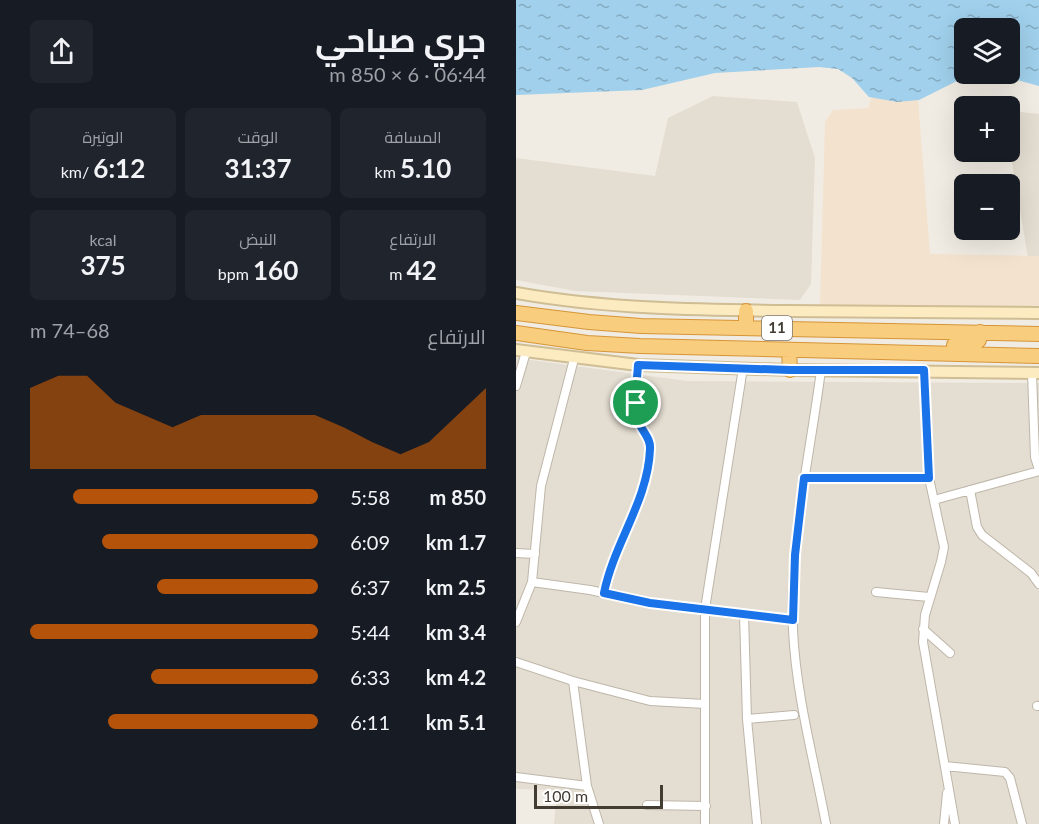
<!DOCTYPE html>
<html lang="ar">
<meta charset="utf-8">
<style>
:root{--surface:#171b24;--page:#20242c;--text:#f1f3f6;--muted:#9ea1a6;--accent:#b45309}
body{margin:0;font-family:Lato,Cairo,sans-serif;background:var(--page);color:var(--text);direction:rtl;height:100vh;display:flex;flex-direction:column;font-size:22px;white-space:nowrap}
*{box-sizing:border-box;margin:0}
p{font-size:20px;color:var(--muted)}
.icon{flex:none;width:33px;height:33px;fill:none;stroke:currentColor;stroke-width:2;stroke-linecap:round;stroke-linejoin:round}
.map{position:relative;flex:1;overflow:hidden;direction:ltr}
.details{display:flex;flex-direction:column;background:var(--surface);width:516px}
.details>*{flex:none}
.controls{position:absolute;left:438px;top:18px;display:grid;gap:12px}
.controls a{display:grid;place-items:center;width:66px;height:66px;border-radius:9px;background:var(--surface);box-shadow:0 6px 24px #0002;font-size:30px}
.scale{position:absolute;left:18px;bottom:15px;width:129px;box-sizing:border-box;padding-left:6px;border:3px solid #423c33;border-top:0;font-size:16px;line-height:21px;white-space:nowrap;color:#423c33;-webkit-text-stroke:4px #fff;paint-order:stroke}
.pin{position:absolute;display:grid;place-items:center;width:51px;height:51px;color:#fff;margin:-26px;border:3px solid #fff;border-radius:50%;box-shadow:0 2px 6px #0007}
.round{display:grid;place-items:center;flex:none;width:63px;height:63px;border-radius:9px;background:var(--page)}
.head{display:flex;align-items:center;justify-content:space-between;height:102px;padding:0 30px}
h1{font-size:33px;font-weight:700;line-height:45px}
.figures{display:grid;grid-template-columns:repeat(3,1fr);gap:9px;height:102px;padding:6px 30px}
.figures div{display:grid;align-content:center;border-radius:9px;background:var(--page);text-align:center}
.figures b{font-size:26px;font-weight:700}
.figures small{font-size:16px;font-weight:400}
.figures p{font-size:16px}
.chart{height:168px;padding:12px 30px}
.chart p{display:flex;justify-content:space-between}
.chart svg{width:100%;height:108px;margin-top:6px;fill:var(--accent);opacity:.7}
ul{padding:0 30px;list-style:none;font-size:20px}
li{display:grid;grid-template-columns:96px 72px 1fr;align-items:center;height:45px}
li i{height:15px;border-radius:8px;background:var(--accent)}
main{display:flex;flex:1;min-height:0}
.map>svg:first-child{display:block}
.residential{fill:#e4ddd1}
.commercial{fill:#f3e2ce}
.water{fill:url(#water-ripples);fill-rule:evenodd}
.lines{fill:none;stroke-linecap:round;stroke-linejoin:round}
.minor-casing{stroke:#beb6a9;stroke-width:10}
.secondary-casing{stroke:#cfbd94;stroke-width:14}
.trunk-casing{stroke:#d69538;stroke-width:16}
.minor{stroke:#fff;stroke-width:8}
.secondary{stroke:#fcebc1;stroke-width:10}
.trunk{stroke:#f8cd7d;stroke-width:14}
.route-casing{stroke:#fff;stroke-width:12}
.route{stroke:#1a73e8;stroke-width:8}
.labels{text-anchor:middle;stroke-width:5;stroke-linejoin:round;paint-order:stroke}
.shield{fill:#fff;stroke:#7b7670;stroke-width:1.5}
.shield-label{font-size:15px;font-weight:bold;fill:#423c33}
</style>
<main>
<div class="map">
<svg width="523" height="824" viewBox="0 0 523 824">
<defs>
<pattern id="water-ripples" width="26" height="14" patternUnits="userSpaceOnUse" patternTransform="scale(1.5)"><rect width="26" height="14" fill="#a0d0ec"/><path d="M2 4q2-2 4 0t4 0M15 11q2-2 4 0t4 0" fill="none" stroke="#84aac0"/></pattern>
</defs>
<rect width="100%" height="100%" fill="#f1ece3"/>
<path class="residential" d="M 197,96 L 281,102 L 299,158 L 295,284 L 284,300 L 59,291 L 0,280 L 0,158 L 139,176 L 152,118 Z
M 494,111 L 523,114 L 523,266 L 513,264 L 494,150 Z
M 0,358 L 171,381 L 523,383 L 523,824 L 38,824 L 41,790 L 0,789 Z"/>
<path class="commercial" d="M 358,91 L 402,98 L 414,254 L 523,256 L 523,310 L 304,306 L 309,122 L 317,110 L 352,108 Z"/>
<path class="water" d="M 0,0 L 523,0 L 523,86 L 501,80 L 473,76 L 454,78 L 441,81 L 403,100 L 381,102 L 353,97 L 336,78 L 322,69 L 303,67 L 199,73 L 126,90 L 0,95 ZM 448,28 L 494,28 L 494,74 L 448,74 Z"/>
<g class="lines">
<defs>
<path id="minor" d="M 305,370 C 294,456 273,543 277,630 C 280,695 298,760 310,824
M 408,370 L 413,478 L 428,547 L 425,562 L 409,615 L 407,642 L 439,824
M 516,373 L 519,457 L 523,470
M 0,386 L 10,352
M 288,478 L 413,478
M 454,490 L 461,527 L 466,535 L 515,573 L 523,584
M 418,500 L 523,471
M 0,553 L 19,554
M 16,582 L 74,590 L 134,603 L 277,620
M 360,592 L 413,597
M 89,593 C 98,543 132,501 134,449 C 135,437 125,431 122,420 C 117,403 121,383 122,365
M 228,614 L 231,719 L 241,824
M 0,622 L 16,582 L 25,486 L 58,359
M 407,629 L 434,653
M 0,662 L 57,681 L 134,701 L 189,704
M 57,681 L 71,786 L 83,824
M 521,706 L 523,706
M 231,719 L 278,715
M 429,766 L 489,772 L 494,778 L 506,824
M 0,777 L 71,786
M 131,805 L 190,806
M 189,824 L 189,609 L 227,368
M 428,824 L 431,793"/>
<path id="secondary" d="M 0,293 C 90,309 182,310 272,311 C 356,312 439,312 523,313
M 0,350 L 122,365 L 274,370 L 523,373"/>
<path id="trunk" d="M 230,311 L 230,328
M 0,313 L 73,322 L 125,326 L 523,334
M 0,333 L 71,343 L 124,346 L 523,356
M 438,345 L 459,344 L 463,340 L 464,332
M 273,351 L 274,370"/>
</defs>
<use href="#minor" class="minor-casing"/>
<use href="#secondary" class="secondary-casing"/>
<use href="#trunk" class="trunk-casing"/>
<use href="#minor" class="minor"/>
<use href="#secondary" class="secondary"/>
<use href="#trunk" class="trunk"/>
</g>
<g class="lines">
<defs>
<path id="route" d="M 122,365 L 274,370 L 408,370 L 413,478 L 288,478 L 279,555 L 277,620 L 134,603 L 88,593 C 98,543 132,501 134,449 C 135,437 125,431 122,420 C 117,403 121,383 122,365 Z"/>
</defs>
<use href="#route" class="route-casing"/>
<use href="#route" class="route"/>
</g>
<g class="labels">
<rect class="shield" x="246" y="316" width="30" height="24" rx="4.5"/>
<g class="shield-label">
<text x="261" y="333">11</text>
</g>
</g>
</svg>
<div class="controls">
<a><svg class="icon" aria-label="layers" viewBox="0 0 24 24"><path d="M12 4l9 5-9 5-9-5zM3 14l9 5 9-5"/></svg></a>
<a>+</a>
<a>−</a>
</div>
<div class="scale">100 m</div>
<div class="pin" style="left:120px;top:403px;background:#1e9e55"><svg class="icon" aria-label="arrive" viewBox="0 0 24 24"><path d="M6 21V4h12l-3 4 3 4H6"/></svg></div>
</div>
<section class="details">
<div class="head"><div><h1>جري صباحي</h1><p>06:44 · 6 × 850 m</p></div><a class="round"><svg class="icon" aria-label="share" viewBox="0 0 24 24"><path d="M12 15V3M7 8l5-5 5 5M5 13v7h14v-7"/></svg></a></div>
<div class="figures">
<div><p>المسافة</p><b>5.10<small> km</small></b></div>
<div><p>الوقت</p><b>31:37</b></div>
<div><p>الوتيرة</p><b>6:12<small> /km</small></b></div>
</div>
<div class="figures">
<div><p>الارتفاع</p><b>42<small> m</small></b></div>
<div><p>النبض</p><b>160<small> bpm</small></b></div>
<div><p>kcal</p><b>375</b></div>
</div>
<div class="chart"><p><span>الارتفاع</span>68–74 m</p>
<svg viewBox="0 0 160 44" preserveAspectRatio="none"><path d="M0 44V11L10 6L20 6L30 17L40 22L50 27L60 22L70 22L80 22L90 22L100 22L110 27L120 33L130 38L140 33L150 22L160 11V44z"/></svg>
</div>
<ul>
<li><b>850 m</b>5:58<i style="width:85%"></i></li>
<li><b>1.7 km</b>6:09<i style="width:75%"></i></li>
<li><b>2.5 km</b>6:37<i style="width:56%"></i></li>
<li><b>3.4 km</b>5:44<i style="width:100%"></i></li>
<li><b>4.2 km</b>6:33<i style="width:58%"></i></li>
<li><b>5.1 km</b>6:11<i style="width:73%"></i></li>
</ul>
</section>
</main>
